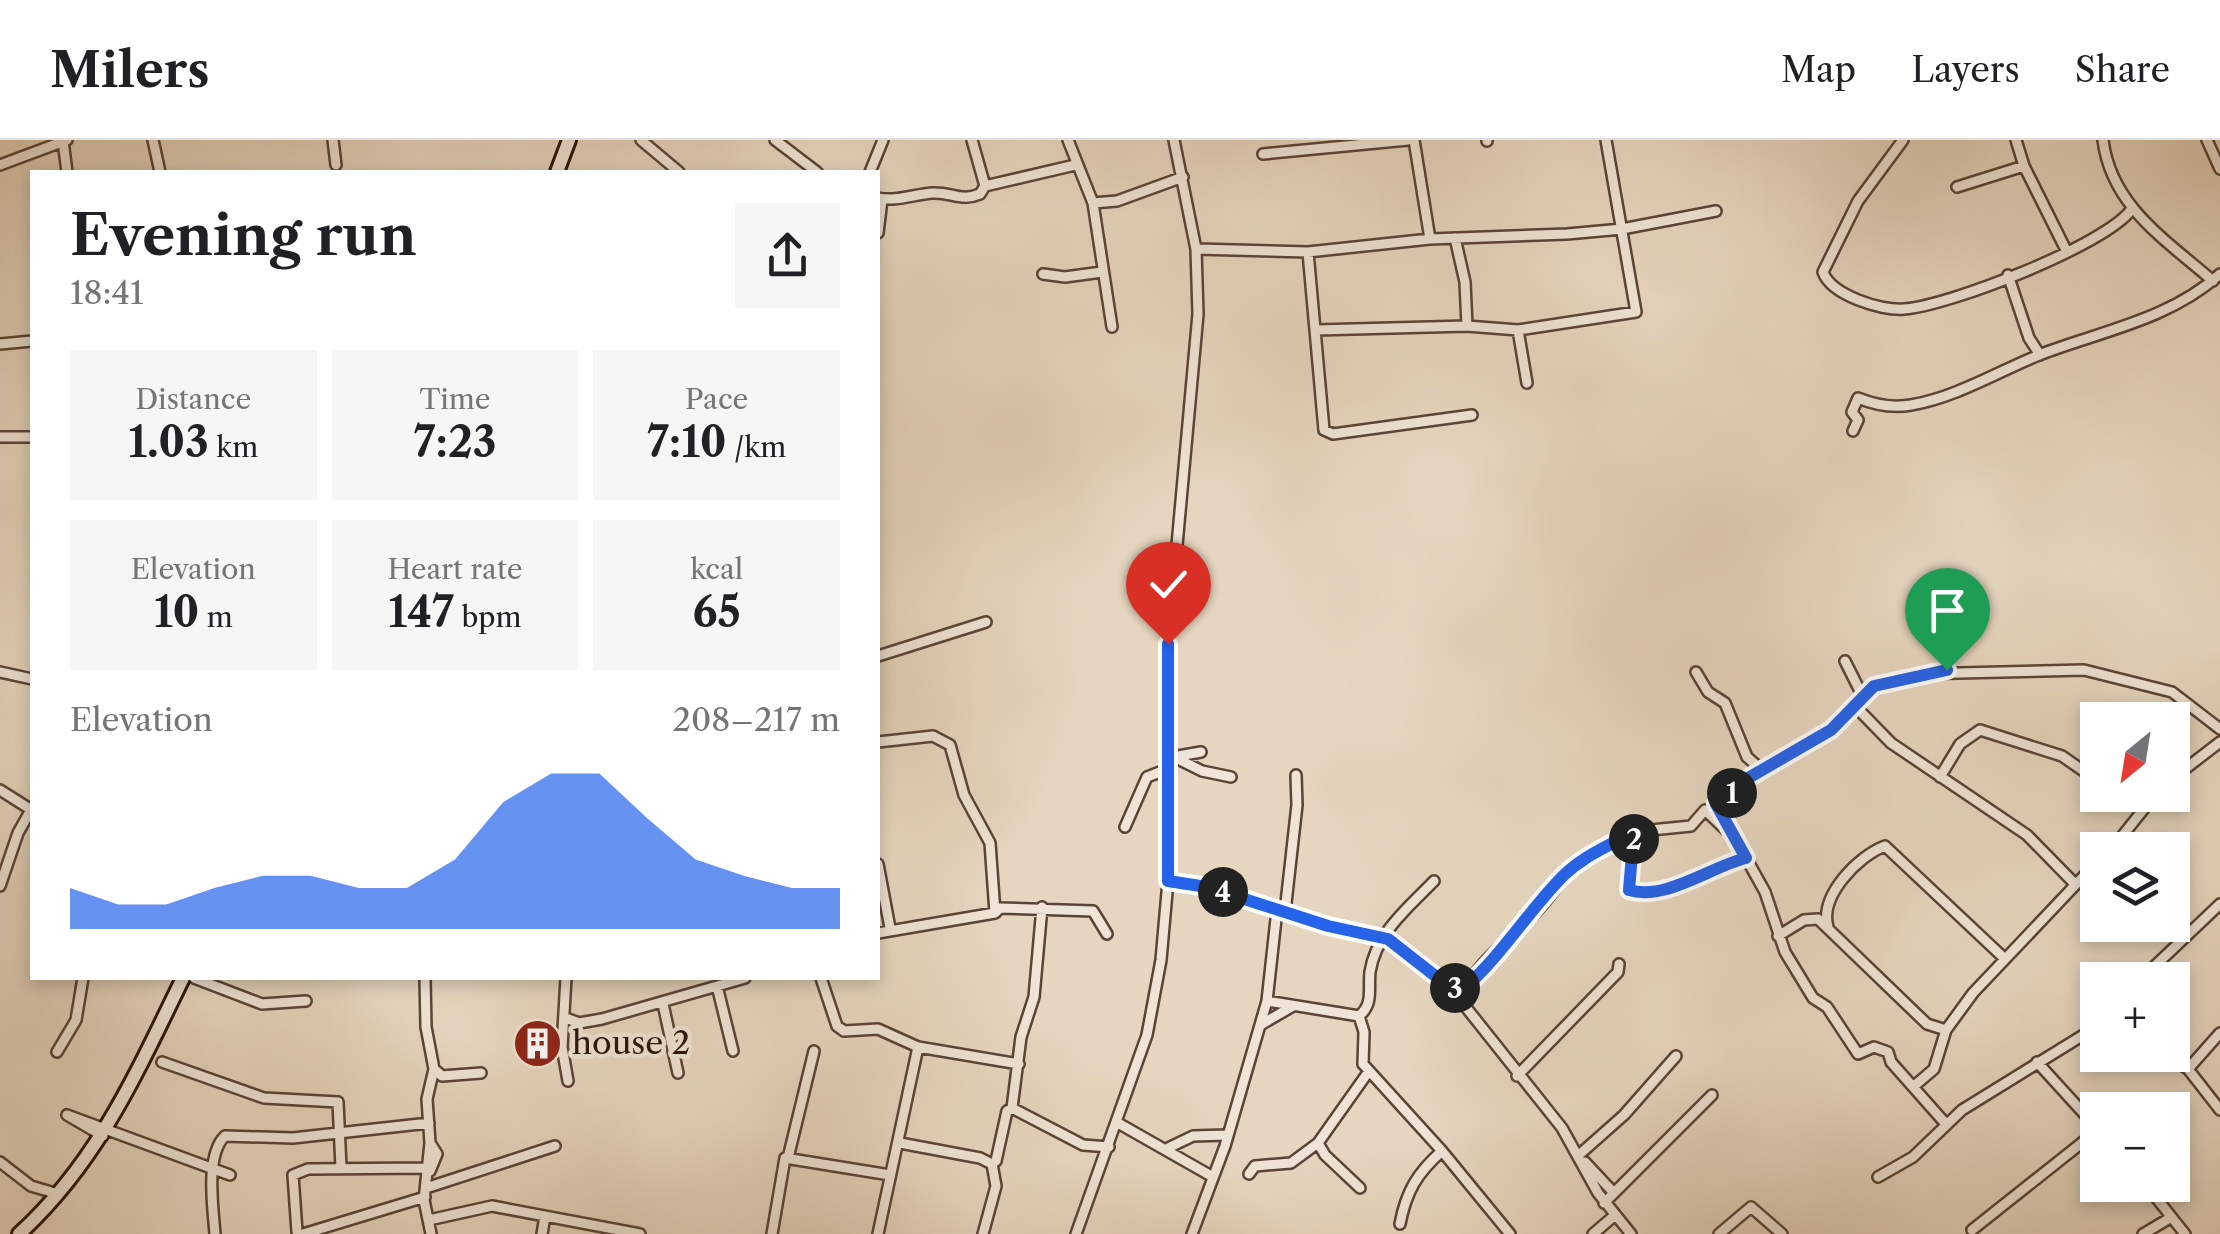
<!DOCTYPE html>
<meta charset="utf-8">
<style>
:root{--surface:#fff;--page:#f6f6f6;--text:#202124;--muted:#757577;--line:#e0e0e0;--accent:#2563eb}
body{margin:0;font-family:"Libre Caslon Text",serif;background:var(--page);color:var(--text);height:100vh;display:flex;flex-direction:column;font-size:38px;white-space:nowrap}
*{box-sizing:border-box;margin:0}
p{font-size:32px;color:var(--muted)}
.icon{flex:none;width:55px;height:55px;fill:none;stroke:currentColor;stroke-width:2;stroke-linecap:round;stroke-linejoin:round}
.map{position:relative;flex:1;overflow:hidden}
.panel{position:absolute;left:30px;top:30px;width:850px;height:810px;display:flex;flex-direction:column;background:var(--surface);border-radius:0px;box-shadow:0 5px 15px #0003}
.panel>*{flex:none}
.needle{width:65px;rotate:210deg}
.buttons{position:absolute;left:2080px;top:562px;display:grid;gap:20px}
.buttons a{display:grid;place-items:center;width:110px;height:110px;border-radius:0px;background:var(--surface);box-shadow:0 5px 15px #0003;font-size:50px}
.pin{position:absolute;display:grid;place-items:center;width:85px;height:85px;color:#fff;margin:-102px -42px;border-radius:50% 50% 50% 0;rotate:-45deg;box-shadow:0 0 10px #0007}
.pin .icon{rotate:45deg}
.km{position:absolute;width:50px;height:50px;margin:-25px;border-radius:50%;background:#222;color:#fff;font-size:28px;line-height:50px;text-align:center}
.round{display:grid;place-items:center;flex:none;width:105px;height:105px;border-radius:0px;background:var(--page)}
.head{display:flex;align-items:center;justify-content:space-between;height:170px;padding:0 40px}
h1{font-size:55px;font-weight:700;line-height:75px}
.stats{display:grid;grid-template-columns:repeat(3,1fr);gap:15px;height:170px;padding:10px 40px}
.stats div{display:grid;align-content:center;border-radius:0px;background:var(--page);text-align:center}
.stats b{font-size:42px;font-weight:700}
.stats small{font-size:28px;font-weight:400}
.stats p{font-size:28px}
.chart{height:280px;padding:20px 40px}
.chart p{display:flex;justify-content:space-between}
.chart svg{width:100%;height:180px;margin-top:10px;fill:var(--accent);opacity:.7}
header{display:flex;align-items:center;gap:60px;box-sizing:border-box;height:140px;padding:0 50px;background:var(--surface);border-bottom:2px solid var(--line)}
header strong{font-size:48px}
nav{display:flex;gap:55px;margin-inline-start:auto;font-size:35px}
.map>svg:first-child{display:block}
.lines{fill:none;stroke-linecap:round;stroke-linejoin:round}
.street-casing{stroke:#594436;stroke-width:14}
.secondary-casing{stroke:#2a1309;stroke-width:18}
.street{stroke:#efe4d5;stroke-width:9}
.secondary{stroke:#efe4d5;stroke-width:12}
.route-casing{stroke:#fff;stroke-width:20}
.route{stroke:#2563eb;stroke-width:12}
.labels{text-anchor:middle;stroke-width:9;stroke-linejoin:round;paint-order:stroke}
.poi-label{font-size:32px;fill:#2a1309;stroke:#efe4d5;text-anchor:start}
</style>
<header>
<strong>Milers</strong>
<nav><a>Map</a><a>Layers</a><a>Share</a></nav>
</header>
<div class="map">
<svg width="2220" height="1094" viewBox="0 0 2220 1094">
<rect width="100%" height="100%" fill="#e6d6bf"/>
<filter id="stains"><feTurbulence type="fractalNoise" baseFrequency=".002" numOctaves="4"/><feColorMatrix values="0 0 0 0 .2 0 0 0 0 .09 0 0 0 0 .02 0 0 0 .5 -.17"/></filter>
<radialGradient id="worn" r=".72"><stop offset=".6" stop-color="#630" stop-opacity="0"/><stop offset="1" stop-color="#630" stop-opacity=".3"/></radialGradient>
<g class="lines">
<defs>
<path id="street" d="M 153,0 L 160,32
M 333,0 L 336,25
M 641,0 L 679,32
M 775,0 L 817,32
M 972,0 L 985,46
M 1068,0 L 1093,63 L 1112,187
M 1414,0 L 1430,99
M 1487,0 L 1487,1
M 1903,0 L 1858,61 L 1823,132 C 1831,155 1881,171 1904,169 C 1949,166 2105,105 2131,70
M 2016,0 L 2024,26 L 2067,112
M 2103,0 C 2111,66 2166,100 2213,141
M 2207,0 L 2220,29
M 63,1 L 67,32
M 1263,14 L 1408,0
M 0,25 L 67,0
M 870,32 L 883,0
M 1957,47 L 2024,26
M 878,58 C 896,62 915,54 933,53 C 951,52 961,62 980,54 L 985,46 L 1075,25
M 1093,63 L 1117,61 L 1183,37
M 878,93 L 882,60
M 1455,98 L 1465,142 L 1467,186
M 1196,109 L 1308,112 L 1430,99 L 1567,94 L 1622,89 L 1716,71
M 1308,112 L 1324,290 L 1333,294 L 1472,275
M 1043,134 L 1065,137 L 1102,132
M 2008,135 L 2029,198 L 2040,215
M 1316,190 L 1467,186 L 1518,190 L 1636,172 L 1606,0
M 1518,190 L 1527,243
M 0,204 L 32,201
M 1853,291 L 1858,280 L 1852,272 L 1858,258 C 1875,265 1893,268 1911,265 C 1957,257 1997,232 2039,215 C 2101,191 2169,180 2220,134
M 0,297 L 32,297
M 878,516 L 986,482
M 1845,521 L 1862,555
M 0,532 L 32,539
M 1696,532 L 1708,552 L 1725,563 L 1747,617 L 1763,631
M 1855,566 L 1891,603 L 2027,695 L 2075,744
M 878,602 L 933,596 L 950,605 L 964,655 L 990,703 L 995,773
M 1178,616 L 1201,612
M 1174,617 L 1202,631 L 1231,637
M 1940,637 L 1960,604 L 1980,590 L 2062,616 L 2098,641
M 2172,639 L 2220,602
M 0,650 L 30,669
M 2122,655 L 2144,668
M 1125,687 L 1147,637 L 1165,630
M 1651,690 L 1691,686 L 1705,670 L 1727,691
M 2111,710 L 2155,655
M 878,724 L 890,788
M 1168,741 L 1207,747 L 1327,786 L 1389,799 L 1418,819 L 1449,846 L 1562,988 L 1598,1053 L 1631,1094
M 0,746 L 18,693 L 32,668
M 1277,770 L 1267,861 L 1359,876
M 1285,772 L 1297,665 L 1296,635
M 1828,787 C 1819,756 1858,716 1885,706 L 2005,819
M 878,793 L 995,773 L 1000,768 L 1093,771 L 1107,794
M 1778,796 L 1804,780 L 1818,779 L 1927,884 L 1946,890
M 194,838 L 262,864 L 306,861
M 425,838 L 426,887 L 434,929 L 427,959 L 430,1003 L 424,1060 L 431,1094
M 566,838 L 562,907 L 568,941
M 821,838 L 837,886 L 844,891 L 878,889 L 918,907 L 878,1094
M 2140,840 L 2220,764
M 717,846 L 733,911
M 1459,863 C 1467,832 1512,796 1534,774 C 1554,754 1567,727 1593,711 C 1606,703 1621,699 1634,691 L 1629,750 C 1666,761 1710,727 1746,718
M 663,864 L 678,933
M 1359,876 L 1364,892 L 1363,924 L 1442,1011 C 1417,1033 1406,1052 1400,1084
M 1359,876 C 1374,864 1368,848 1370,832 C 1376,793 1408,768 1434,741
M 566,878 L 579,883 L 602,879 L 745,838
M 1262,884 L 1293,866
M 918,907 L 1019,924
M 57,912 L 76,880 L 83,838
M 2165,915 L 2188,929 L 2220,970
M 162,922 L 264,958 L 338,962 L 341,1028
M 2037,922 L 2098,989
M 434,929 L 442,936 L 481,933
M 2188,929 L 2220,893
M 1517,936 L 1618,832 L 1619,824
M 1913,947 L 1934,929 L 1946,890 L 1973,853 L 2098,721
M 1012,968 L 1083,1005 L 1109,1007
M 1118,983 L 1213,1037
M 1945,983 L 1891,922 L 1888,912 L 1874,907 L 1858,914 L 1827,867 L 1813,858 L 1785,812 L 1765,752 L 1716,664 L 1750,637 L 1831,590 L 1865,552 L 1916,534 L 2084,530 L 2172,552 L 2220,589
M 103,996 L 67,975 L 230,1035
M 430,1003 L 437,1014 L 430,1031
M 900,1003 L 980,1018 L 992,1024 L 996,1021 L 1007,971 L 1012,968 L 1021,897 L 1034,857 L 1042,767
M 1168,1008 L 1193,996 L 1227,995
M 1442,1011 L 1510,1094
M 1580,1014 L 1624,975 L 1676,916
M 788,1018 L 814,911
M 0,1022 L 31,1046 L 58,1054
M 1585,1022 L 1614,1053
M 1249,1034 L 1255,1026 L 1291,1023 L 1318,1003
M 1878,1037 L 1913,1017 L 1962,970 L 2098,886
M 2146,1045 L 2185,1094
M 426,1048 L 555,1006
M 1360,1048 L 1325,1015 L 1318,1003 L 1369,931
M 1604,1063 L 1712,955
M 429,1080 L 492,1066 L 640,1094
M 1972,1090 L 2098,990
M 297,1092 L 293,1035 L 308,1029 L 428,1028
M 215,1094 C 213,1068 205,1015 225,996 L 293,998 L 429,983
M 303,1094 L 425,1057
M 542,1094 L 545,1076
M 772,1094 L 785,1018 L 890,1035
M 983,1094 L 996,1046 L 992,1024
M 1076,1094 L 1147,895 L 1161,820 L 1168,741 L 1168,504 L 1198,174 L 1196,109 L 1174,0
M 1192,1094 L 1225,1006 L 1267,861
M 1593,1094 L 1614,1076
M 1719,1094 L 1751,1067 L 1782,1094
M 2143,1094 L 2170,1078"/>
<path id="secondary" d="M 557,32 L 569,0
M 19,1094 C 98,1022 137,932 183,838"/>
</defs>
<use href="#street" class="street-casing"/>
<use href="#secondary" class="secondary-casing"/>
<use href="#street" class="street"/>
<use href="#secondary" class="secondary"/>
</g>
<g class="lines">
<defs>
<path id="route" d="M 1168,504 L 1168,741 L 1207,747 L 1328,786 L 1388,799 L 1448,846 L 1462,850 C 1501,817 1528,771 1564,735 C 1586,714 1610,706 1634,691 L 1629,750 C 1666,761 1710,727 1746,718 L 1716,664 L 1750,637 L 1831,590 L 1874,546 L 1947,530"/>
</defs>
<use href="#route" class="route-casing"/>
<use href="#route" class="route"/>
</g>
<defs>
<symbol id="building-disc" viewBox="-11 -11 22 22"><circle r="9.5" fill="#8f2418" stroke="#efe4d5"/><path d="M-4-6H4V6H1V3H-1V6H-4ZM-2.5-4.3h1.7v1.8h-1.7ZM.8-4.3h1.7v1.8H.8ZM-2.5-1h1.7V.8h-1.7ZM.8-1h1.7V.8H.8Z" fill="#fff"/></symbol>
</defs>
<g fill-rule="evenodd">
<use href="#building-disc" x="510" y="876" width="55" height="55"/>
</g>
<g class="labels">
<g class="poi-label">
<text x="572" y="914">house 2</text>
</g>
</g>
<rect width="100%" height="100%" filter="url(#stains)"/>
<rect width="100%" height="100%" fill="url(#worn)"/>
</svg>
<div class="buttons">
<a><svg class="needle" viewBox="-14 -14 28 28"><path d="M0-13l5 13h-10z" fill="#e53935"/><path d="M0 13l5-13h-10z" fill="#757577"/></svg></a>
<a><svg class="icon" aria-label="layers" viewBox="0 0 24 24"><path d="M12 4l9 5-9 5-9-5zM3 14l9 5 9-5"/></svg></a>
<a>+</a>
<a>−</a>
</div>
<div class="pin" style="left:1947px;top:530px;background:#1e9e55"><svg class="icon" aria-label="arrive" viewBox="0 0 24 24"><path d="M6 21V4h12l-3 4 3 4H6"/></svg></div>
<div class="pin" style="left:1168px;top:504px;background:#d93025"><svg class="icon" aria-label="check" viewBox="0 0 24 24"><path d="M5 12l5 5 9-10"/></svg></div>
<b class="km" style="left:1732px;top:653px">1</b>
<b class="km" style="left:1634px;top:699px">2</b>
<b class="km" style="left:1455px;top:848px">3</b>
<b class="km" style="left:1223px;top:752px">4</b>
<section class="panel">
<div class="head"><div><h1>Evening run</h1><p>18:41</p></div><a class="round"><svg class="icon" aria-label="share" viewBox="0 0 24 24"><path d="M12 15V3M7 8l5-5 5 5M5 13v7h14v-7"/></svg></a></div>
<div class="stats">
<div><p>Distance</p><b>1.03<small> km</small></b></div>
<div><p>Time</p><b>7:23</b></div>
<div><p>Pace</p><b>7:10<small> /km</small></b></div>
</div>
<div class="stats">
<div><p>Elevation</p><b>10<small> m</small></b></div>
<div><p>Heart rate</p><b>147<small> bpm</small></b></div>
<div><p>kcal</p><b>65</b></div>
</div>
<div class="chart"><p><span>Elevation</span>208–217 m</p>
<svg viewBox="0 0 160 44" preserveAspectRatio="none"><path d="M0 44V34L10 38L20 38L30 34L40 31L50 31L60 34L70 34L80 27L90 13L100 6L110 6L120 17L130 27L140 31L150 34L160 34V44z"/></svg>
</div>
</section>
</div>
